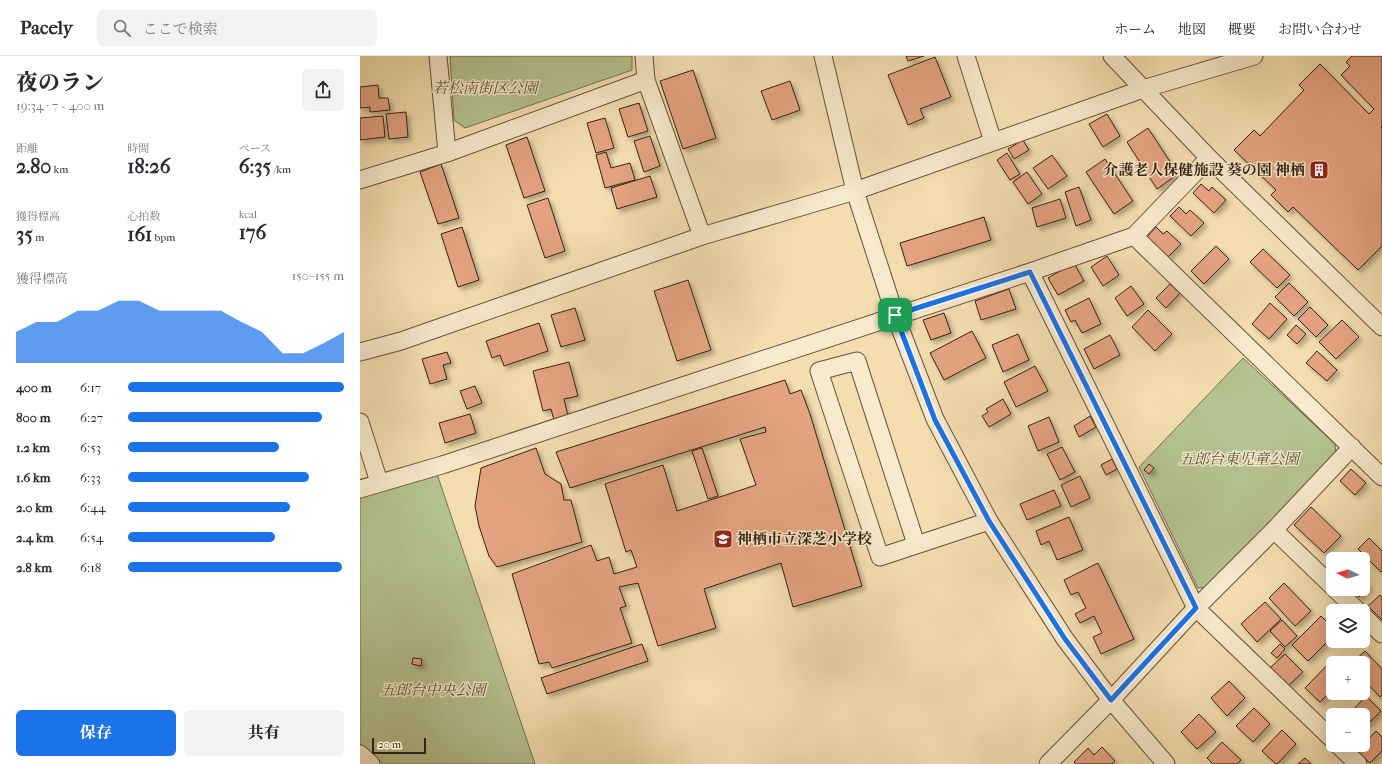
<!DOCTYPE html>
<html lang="ja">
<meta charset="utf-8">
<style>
:root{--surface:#fff;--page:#f2f2f3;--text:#2b2b33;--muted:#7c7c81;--line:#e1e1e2;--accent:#1a73e8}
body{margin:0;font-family:"IM FELL French Canon","Noto Serif JP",serif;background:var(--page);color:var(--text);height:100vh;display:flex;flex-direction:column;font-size:15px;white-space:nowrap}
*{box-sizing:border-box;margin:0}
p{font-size:13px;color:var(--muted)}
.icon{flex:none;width:22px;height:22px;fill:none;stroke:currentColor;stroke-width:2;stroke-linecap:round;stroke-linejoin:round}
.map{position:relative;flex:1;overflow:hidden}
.drawer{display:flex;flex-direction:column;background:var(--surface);width:360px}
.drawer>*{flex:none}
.needle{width:26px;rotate:275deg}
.tools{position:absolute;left:966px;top:496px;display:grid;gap:8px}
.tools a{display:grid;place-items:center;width:44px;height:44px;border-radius:6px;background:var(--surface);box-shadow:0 4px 16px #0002;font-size:20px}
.scale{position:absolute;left:12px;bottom:10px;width:54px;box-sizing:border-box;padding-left:4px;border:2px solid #352212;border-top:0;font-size:11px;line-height:14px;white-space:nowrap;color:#352212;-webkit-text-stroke:3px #f8eacc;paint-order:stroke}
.pin{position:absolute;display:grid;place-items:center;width:34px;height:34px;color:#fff;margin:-17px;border-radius:8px;box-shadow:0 2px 6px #0006}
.round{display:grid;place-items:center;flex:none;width:42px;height:42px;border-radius:6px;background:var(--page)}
.headline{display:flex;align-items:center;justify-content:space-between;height:68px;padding:0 16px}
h1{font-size:22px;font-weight:800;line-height:30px}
.figures{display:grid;grid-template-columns:repeat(3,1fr);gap:6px;height:68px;padding:4px 16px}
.figures div{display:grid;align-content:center}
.figures b{font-size:20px;font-weight:800}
.figures small{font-size:11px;font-weight:400}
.figures p{font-size:11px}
.chart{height:112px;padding:8px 16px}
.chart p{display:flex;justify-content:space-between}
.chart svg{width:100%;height:72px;margin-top:4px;fill:var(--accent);opacity:.7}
.action{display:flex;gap:8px;margin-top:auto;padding:8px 16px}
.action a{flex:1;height:46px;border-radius:6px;background:var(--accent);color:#fff;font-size:16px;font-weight:800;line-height:46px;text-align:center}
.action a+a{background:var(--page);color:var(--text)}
ul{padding:0 16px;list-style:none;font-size:13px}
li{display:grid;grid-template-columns:64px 48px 1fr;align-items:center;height:30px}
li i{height:10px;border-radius:5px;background:var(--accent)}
header{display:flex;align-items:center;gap:24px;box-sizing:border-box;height:56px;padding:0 20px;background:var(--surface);border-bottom:1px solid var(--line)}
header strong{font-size:19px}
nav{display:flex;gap:22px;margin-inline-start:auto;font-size:14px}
.search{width:280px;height:36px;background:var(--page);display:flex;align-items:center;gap:10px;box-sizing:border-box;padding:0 14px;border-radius:6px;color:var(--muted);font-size:15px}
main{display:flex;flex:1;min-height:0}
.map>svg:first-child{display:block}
.green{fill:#b5c291;stroke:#757252}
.building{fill:#e5a381;stroke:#352212;filter:url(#shadow)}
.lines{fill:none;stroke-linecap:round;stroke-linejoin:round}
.minor-casing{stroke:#65513a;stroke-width:19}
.minor{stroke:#f8eacc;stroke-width:17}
.route-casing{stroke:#fff;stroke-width:8}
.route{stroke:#1a73e8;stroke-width:5}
.labels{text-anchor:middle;stroke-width:3;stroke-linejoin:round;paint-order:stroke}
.park-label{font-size:15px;font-style:italic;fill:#5b5238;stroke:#f8eacc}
.poi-label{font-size:15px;font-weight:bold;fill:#352212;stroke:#f8eacc;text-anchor:end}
</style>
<header>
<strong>Pacely</strong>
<div class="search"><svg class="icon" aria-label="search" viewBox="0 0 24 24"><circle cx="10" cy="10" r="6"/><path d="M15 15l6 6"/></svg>ここで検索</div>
<nav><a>ホーム</a><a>地図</a><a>概要</a><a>お問い合わせ</a></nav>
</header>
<main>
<section class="drawer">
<div class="headline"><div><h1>夜のラン</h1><p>19:34 · 7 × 400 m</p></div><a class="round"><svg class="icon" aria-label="share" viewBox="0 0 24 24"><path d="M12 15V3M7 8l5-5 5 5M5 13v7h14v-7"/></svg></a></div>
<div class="figures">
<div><p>距離</p><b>2.80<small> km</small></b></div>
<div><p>時間</p><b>18:26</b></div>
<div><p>ペース</p><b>6:35<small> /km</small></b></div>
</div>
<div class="figures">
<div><p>獲得標高</p><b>35<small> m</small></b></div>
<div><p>心拍数</p><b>161<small> bpm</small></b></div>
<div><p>kcal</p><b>176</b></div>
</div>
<div class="chart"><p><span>獲得標高</span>150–155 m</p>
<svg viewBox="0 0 160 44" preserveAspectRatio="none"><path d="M0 44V25L10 19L20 19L30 12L40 12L50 6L60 6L70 12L80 12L90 12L100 12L110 19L120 25L130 38L140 38L150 32L160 25V44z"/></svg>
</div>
<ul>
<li><b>400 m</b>6:17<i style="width:100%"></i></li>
<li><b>800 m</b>6:27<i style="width:90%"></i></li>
<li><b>1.2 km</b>6:53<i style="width:70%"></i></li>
<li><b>1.6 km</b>6:33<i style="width:84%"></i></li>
<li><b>2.0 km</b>6:44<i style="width:75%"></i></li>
<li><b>2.4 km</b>6:54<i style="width:68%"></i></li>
<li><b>2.8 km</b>6:18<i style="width:99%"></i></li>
</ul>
<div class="action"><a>保存</a><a>共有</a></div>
</section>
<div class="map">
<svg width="1022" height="708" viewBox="0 0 1022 708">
<defs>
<filter id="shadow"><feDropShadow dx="3.5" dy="3.5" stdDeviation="2" flood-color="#0004"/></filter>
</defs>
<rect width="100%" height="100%" fill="#f4deb0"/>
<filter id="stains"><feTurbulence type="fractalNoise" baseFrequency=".005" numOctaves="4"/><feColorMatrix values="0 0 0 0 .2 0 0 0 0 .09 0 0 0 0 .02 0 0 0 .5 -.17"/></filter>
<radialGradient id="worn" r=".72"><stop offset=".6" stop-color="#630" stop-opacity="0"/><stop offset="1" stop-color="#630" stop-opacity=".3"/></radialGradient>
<path class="green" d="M 90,0 L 272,0 L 272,14 L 105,72 L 94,64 Z
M 883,302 L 975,388 L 976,398 L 848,531 L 838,532 L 779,411 Z
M 76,415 L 175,708 L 23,708 L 0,688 L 0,440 Z"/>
<path class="building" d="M 546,0 L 564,0 L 548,5 Z
M 992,0 L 1022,0 L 1022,70 L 1021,71 L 1022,72 L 1022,190 L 998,214 L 933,151 L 928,156 L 911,139 L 916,134 L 874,94 L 894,74 L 900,80 L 944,34 L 939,29 L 960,8 L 1009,58 L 1014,53 L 981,19 L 990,10 L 986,6 Z
M 575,1 L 591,41 L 560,53 L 564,62 L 548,69 L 528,19 Z
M 333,14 L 356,82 L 323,93 L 300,25 Z
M 430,25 L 440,54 L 412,64 L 401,35 Z
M 18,29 L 19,42 L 28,42 L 30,54 L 10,56 L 10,51 L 0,52 L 0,31 Z
M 279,47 L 288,75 L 268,81 L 259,53 Z
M 46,56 L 48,81 L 29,83 L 26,58 Z
M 747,58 L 760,80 L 743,91 L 729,68 Z
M 23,60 L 25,81 L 0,84 L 0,62 Z
M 245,62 L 254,92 L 236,97 L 227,67 Z
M 788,72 L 818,118 L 797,133 L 767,86 Z
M 290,80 L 300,110 L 284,116 L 274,85 Z
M 167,81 L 185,135 L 164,142 L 146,89 Z
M 663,84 L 669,94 L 654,103 L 648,93 Z
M 246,96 L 251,112 L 270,107 L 275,124 L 245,132 L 236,99 Z
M 647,97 L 660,118 L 650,124 L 637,104 Z
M 692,99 L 707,120 L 688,133 L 673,112 Z
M 745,103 L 773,145 L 754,158 L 726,116 Z
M 81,108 L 99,162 L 78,168 L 60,116 Z
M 667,116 L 682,138 L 668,148 L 653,126 Z
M 290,120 L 297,141 L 257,153 L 251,132 Z
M 841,128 L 849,135 L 852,131 L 866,144 L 854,157 L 833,137 Z
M 719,131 L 731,164 L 716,170 L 705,136 Z
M 188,142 L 205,195 L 185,202 L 167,149 Z
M 700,143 L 706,162 L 677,171 L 672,152 Z
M 819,151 L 826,158 L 830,154 L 844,167 L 831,180 L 810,160 Z
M 624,161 L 631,184 L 547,210 L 540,187 Z
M 102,171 L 119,224 L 98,231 L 81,178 Z
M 796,171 L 803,178 L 807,175 L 821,188 L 808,201 L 787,181 Z
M 856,190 L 869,203 L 844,228 L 831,215 Z
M 903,193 L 930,219 L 917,232 L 890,206 Z
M 747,200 L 759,219 L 743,230 L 731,211 Z
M 714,207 L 724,225 L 698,239 L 688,222 Z
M 328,224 L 351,294 L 317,305 L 294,235 Z
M 929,227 L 948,246 L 934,260 L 915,241 Z
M 810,228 L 820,237 L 806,252 L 796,242 Z
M 771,230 L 784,248 L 767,260 L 755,242 Z
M 649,233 L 656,253 L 621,264 L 615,245 Z
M 729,242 L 741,268 L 722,277 L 715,264 L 711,266 L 705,254 Z
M 910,247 L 927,263 L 909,283 L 892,268 Z
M 950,251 L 968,269 L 956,281 L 938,263 Z
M 215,252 L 225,284 L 201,291 L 191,259 Z
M 788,254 L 812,278 L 795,295 L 772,271 Z
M 584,257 L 591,277 L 571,284 L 563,264 Z
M 982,264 L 999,281 L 976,303 L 959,286 Z
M 179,267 L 188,295 L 144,310 L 140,299 L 132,302 L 126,285 Z
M 936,269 L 946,278 L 937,288 L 927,279 Z
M 612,275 L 626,302 L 584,324 L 570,297 Z
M 658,278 L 669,304 L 643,316 L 632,289 Z
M 750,279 L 760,299 L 734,313 L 724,293 Z
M 957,295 L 977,314 L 967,325 L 946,307 Z
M 87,296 L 91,307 L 83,309 L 87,323 L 70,328 L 62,303 Z
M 209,306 L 218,340 L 204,343 L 208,360 L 194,364 L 191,353 L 183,355 L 173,315 Z
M 675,310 L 688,335 L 656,351 L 644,326 Z
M 425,324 L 430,338 L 441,334 L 450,358 L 502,530 L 433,551 L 421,507 L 344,533 L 356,572 L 298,590 L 278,527 L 259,531 L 266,550 L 260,552 L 272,587 L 192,612 L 189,606 L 179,608 L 152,518 L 231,489 L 237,505 L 249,501 L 254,518 L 277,511 L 271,494 L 266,496 L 245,428 L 303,409 L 317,455 L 396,429 L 380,383 L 406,376 L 405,371 L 210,432 L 196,396 Z
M 115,330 L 122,347 L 107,353 L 100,335 Z
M 643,343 L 651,358 L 629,371 L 622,360 L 628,356 L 626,353 Z
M 110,358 L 116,377 L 85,387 L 79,367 Z
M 730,360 L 736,371 L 719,381 L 714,370 Z
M 689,361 L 699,386 L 678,395 L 668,370 Z
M 702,391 L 715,416 L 700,424 L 687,398 Z
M 176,392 L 185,418 L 201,428 L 204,444 L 211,444 L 222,486 L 137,511 L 129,500 L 119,470 L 115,450 L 121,412 Z
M 342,392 L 358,440 L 348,443 L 332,395 Z
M 752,403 L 757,413 L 746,419 L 741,409 Z
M 789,408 L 794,412 L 789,418 L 784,414 Z
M 991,413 L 1006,427 L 995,439 L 980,425 Z
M 720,420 L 730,442 L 711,451 L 701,429 Z
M 694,434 L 701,450 L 667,464 L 660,448 Z
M 951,451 L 981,480 L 964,497 L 934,469 Z
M 709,461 L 723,494 L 697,504 L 689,485 L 681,489 L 676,475 Z
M 1009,482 L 1022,495 L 1022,515 L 1021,516 L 998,493 Z
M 738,507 L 774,583 L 741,598 L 733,581 L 742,577 L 734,560 L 720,567 L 715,558 L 726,552 L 718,536 L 711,539 L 704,524 Z
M 1003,523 L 1010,530 L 999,541 L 991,533 L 1003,533 Z
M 924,527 L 951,555 L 935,570 L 909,542 Z
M 1020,539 L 1022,542 L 1022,564 L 1008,550 Z
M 905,546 L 921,563 L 897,586 L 881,568 Z
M 961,560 L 973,572 L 973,580 L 948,605 L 932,589 Z
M 922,564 L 937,580 L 925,591 L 910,575 Z
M 282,588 L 288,605 L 187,638 L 181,622 Z
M 920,588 L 925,593 L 917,602 L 911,597 Z
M 1005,595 L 1022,613 L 1022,639 L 1020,641 L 1003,623 L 1003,607 L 992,607 Z
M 925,598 L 943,616 L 928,630 L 910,612 Z
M 976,600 L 982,607 L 973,607 L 973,633 L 960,646 L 945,632 Z
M 53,602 L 62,603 L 61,610 L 52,608 Z
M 869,625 L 885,642 L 867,660 L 851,642 Z
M 1006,640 L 1021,655 L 1003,673 L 1003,659 L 988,659 Z
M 894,652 L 910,668 L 893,686 L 876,670 Z
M 839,658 L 856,676 L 837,693 L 821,676 Z
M 922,674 L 936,688 L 917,708 L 916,708 L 902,695 Z
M 1016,675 L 1022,681 L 1022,695 L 1010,707 L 997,695 Z
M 862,686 L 881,704 L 877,708 L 853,708 L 847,702 Z
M 742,691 L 755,705 L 752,708 L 716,708 L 714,706 L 728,692 L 734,699 Z
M 945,702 L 951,708 L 938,708 Z"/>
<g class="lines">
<defs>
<path id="minor" d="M 78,0 L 87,97
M 284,0 L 286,24 L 342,180
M 463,0 L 495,135 L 535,259 L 575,363 L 629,465 L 705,583 L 751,644 L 806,708
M 606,0 L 633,86
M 752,0 L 849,102 L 1022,271
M 0,124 L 87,97 L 286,24
M 774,180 L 1022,421
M 670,216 L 836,552 L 973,684
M 0,296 L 41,285 L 342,180 L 495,135 L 783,33 L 894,0
M 0,366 L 19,426
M 0,433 L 82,409 L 670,216 L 774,180 L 849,102
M 914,474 L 973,531
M 556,488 L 497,305 L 459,315 L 520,501 L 629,465
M 975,533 L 998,555
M 1003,560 L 1022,578
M 978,689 L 998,708
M 0,698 L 11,708
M 688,708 L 751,644 L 836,552 L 914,474 L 992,391"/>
</defs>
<use href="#minor" class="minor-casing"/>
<use href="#minor" class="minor"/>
</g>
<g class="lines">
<defs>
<path id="route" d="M 670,216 L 836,552 L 751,644 L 705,583 L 629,465 L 575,364 L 535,259 Z"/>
</defs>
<use href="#route" class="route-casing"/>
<use href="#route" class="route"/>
</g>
<defs>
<symbol id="building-square" viewBox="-11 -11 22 22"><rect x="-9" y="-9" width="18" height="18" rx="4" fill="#8f2418" stroke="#f8eacc"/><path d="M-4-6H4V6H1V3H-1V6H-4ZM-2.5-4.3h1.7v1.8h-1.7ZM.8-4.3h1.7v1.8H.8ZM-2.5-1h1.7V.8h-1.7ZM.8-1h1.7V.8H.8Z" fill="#fff"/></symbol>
<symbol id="school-square" viewBox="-11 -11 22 22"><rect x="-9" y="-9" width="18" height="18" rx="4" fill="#8f2418" stroke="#f8eacc"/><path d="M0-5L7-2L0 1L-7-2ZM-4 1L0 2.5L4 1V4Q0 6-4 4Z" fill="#fff"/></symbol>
</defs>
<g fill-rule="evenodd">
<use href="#building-square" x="948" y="103" width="22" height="22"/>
<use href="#school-square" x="352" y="472" width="22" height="22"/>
</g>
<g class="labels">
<g class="park-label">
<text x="125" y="37">若松南街区公園</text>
<text x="879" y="408">五郎台東児童公園</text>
<text x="73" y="639">五郎台中央公園</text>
</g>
<g class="poi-label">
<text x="945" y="119">介護老人保健施設 葵の園 神栖</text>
<text x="377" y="488" text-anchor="start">神栖市立深芝小学校</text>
</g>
</g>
<rect width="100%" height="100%" filter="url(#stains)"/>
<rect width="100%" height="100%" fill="url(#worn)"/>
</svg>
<div class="tools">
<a><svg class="needle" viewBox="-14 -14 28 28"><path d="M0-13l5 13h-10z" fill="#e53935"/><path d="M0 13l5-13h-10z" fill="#7c7c81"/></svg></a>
<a><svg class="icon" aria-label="layers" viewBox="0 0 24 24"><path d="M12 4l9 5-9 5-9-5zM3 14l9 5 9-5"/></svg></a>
<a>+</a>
<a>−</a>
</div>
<div class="scale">20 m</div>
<div class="pin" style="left:535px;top:259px;background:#1e9e55"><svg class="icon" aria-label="arrive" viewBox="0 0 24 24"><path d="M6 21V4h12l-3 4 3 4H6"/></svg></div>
</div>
</main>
